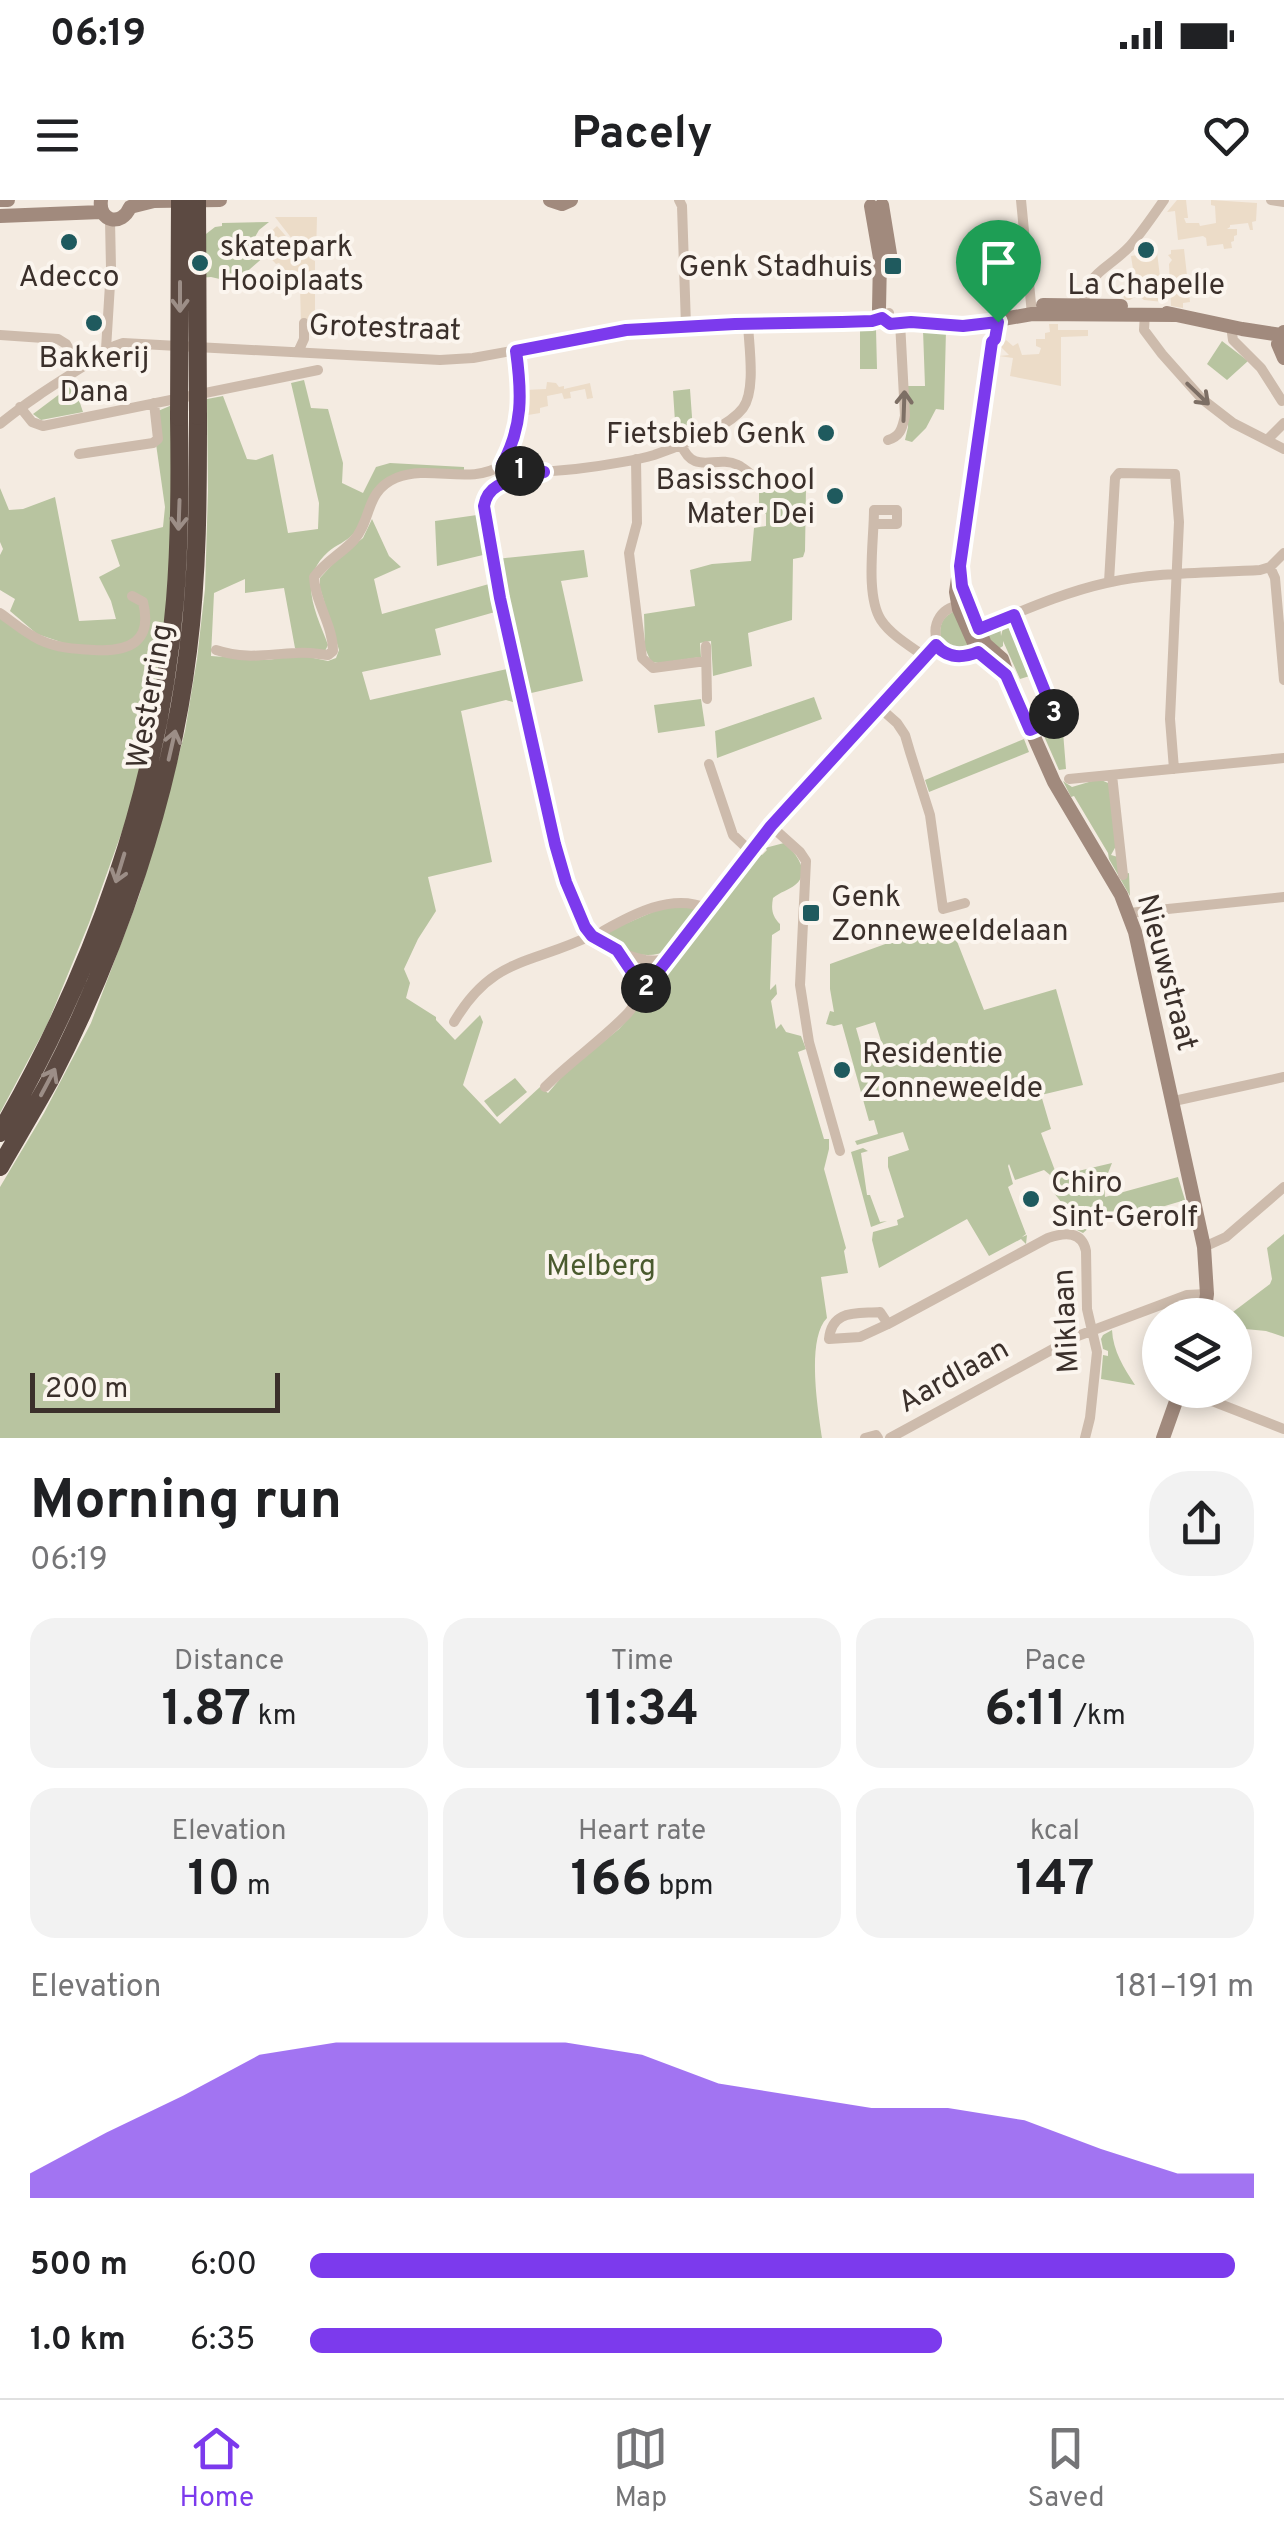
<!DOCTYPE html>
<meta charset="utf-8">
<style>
:root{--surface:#fff;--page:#f2f2f2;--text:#202124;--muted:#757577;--line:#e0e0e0;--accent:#7c3aed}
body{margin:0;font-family:Overpass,sans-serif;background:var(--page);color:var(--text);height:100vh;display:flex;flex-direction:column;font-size:38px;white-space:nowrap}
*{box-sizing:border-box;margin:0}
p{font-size:32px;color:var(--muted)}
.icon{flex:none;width:55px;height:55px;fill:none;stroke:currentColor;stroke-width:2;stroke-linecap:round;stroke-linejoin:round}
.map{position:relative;height:1238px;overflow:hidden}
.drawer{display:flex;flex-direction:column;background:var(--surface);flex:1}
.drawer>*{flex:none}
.buttons{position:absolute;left:1142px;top:1098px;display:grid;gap:20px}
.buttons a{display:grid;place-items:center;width:110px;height:110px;border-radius:50%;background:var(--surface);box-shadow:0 5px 15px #0003;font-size:50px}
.scale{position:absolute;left:30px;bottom:25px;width:250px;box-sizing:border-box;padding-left:10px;border:5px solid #3b302b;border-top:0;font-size:28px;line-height:35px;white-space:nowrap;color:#3b302b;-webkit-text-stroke:8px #fbf5ee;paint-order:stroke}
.pin{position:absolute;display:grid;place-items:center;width:85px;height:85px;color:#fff;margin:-102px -42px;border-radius:50% 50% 50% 0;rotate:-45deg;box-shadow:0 0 10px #0007}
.pin .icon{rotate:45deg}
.km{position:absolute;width:50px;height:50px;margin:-25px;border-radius:50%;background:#222;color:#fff;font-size:28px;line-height:50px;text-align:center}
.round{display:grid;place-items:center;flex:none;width:105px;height:105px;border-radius:40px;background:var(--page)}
.head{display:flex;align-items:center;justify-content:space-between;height:170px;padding:0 30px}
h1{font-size:55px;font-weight:700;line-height:75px}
.figures{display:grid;grid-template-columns:repeat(3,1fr);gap:15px;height:170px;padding:10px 30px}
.figures div{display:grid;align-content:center;border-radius:25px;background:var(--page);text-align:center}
.figures b{font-size:50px;font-weight:700}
.figures small{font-size:28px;font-weight:400}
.figures p{font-size:28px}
.chart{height:280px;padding:20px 30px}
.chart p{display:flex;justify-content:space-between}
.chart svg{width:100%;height:180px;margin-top:10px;fill:var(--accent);opacity:.7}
ul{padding:0 30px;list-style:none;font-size:32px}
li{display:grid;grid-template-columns:160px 120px 1fr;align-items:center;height:75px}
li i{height:25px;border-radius:12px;background:var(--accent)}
.status{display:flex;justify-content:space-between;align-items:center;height:70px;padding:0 50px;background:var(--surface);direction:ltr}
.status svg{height:28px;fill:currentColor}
header{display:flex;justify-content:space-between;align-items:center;height:130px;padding:0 30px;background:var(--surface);font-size:45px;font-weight:700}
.tab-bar{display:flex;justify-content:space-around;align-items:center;height:140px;border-top:2px solid var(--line);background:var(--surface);font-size:28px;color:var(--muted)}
.tab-bar a{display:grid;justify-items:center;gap:5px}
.tab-bar .active{color:var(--accent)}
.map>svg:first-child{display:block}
.green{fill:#b8c4a0;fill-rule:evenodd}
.plaza{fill:#ecdcc8}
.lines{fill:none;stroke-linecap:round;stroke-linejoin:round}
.street{stroke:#cdbbac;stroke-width:10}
.secondary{stroke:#a18a7d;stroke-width:14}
.highway{stroke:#5c4a42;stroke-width:18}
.highway-bridge{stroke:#5c4a42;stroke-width:18}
.oneway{stroke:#9c8e87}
.oneway2{stroke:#7d6f65}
.route-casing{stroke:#fff;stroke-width:20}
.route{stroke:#7c3aed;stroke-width:12}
.poi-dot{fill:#1f5a5e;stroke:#fbf5ee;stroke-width:4}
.labels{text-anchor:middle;stroke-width:8;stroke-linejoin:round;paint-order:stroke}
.poi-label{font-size:30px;fill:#3b302b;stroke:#fbf5ee;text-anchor:start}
.street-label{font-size:30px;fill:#3b302b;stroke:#fbf5ee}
.park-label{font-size:30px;fill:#4a5a2e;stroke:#fbf5ee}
</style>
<div class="status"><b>06:19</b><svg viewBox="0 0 49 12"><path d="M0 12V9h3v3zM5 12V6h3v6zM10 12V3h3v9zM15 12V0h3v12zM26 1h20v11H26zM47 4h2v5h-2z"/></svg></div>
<header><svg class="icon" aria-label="menu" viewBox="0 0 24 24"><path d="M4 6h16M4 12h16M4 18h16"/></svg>Pacely<svg class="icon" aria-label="heart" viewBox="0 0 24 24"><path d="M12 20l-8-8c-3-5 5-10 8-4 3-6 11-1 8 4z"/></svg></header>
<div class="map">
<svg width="1284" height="1238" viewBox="0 0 1284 1238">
<rect width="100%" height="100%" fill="#f4ebe1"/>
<path class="green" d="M 269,22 L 259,30 L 251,44 L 255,54 L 265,56 L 242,76 L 224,80 L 211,77 L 171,80 L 171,61 L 215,27 L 222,26 L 222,23 Z
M 860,129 L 876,129 L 877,169 L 860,169 Z
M 923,130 L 946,130 L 944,210 L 936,209 L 926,228 L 912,242 L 905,240 L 908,227 L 908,186 L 925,186 Z
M 1222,141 L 1248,161 L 1227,180 L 1207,164 Z
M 304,180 L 311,208 L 328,209 L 343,263 L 342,283 L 363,293 L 376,267 L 390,263 L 464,267 L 464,272 L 392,275 C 379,295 368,317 353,334 C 346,342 336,345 328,352 C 297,380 316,412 328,445 L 325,451 L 295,448 L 284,388 L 245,393 L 245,379 L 214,393 L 211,456 L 268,460 L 299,455 L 328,461 L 336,458 L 339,450 L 320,388 L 320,378 L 340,356 L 363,338 L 372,319 L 389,356 L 401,367 L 374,379 L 382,414 L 489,384 L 495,412 L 435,429 L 441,455 L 362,472 L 370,500 L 507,469 L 516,503 L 506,500 L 461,511 L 492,662 L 428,677 L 436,711 L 418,739 L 404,769 L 410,783 L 406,798 L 436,817 L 436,820 L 455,840 L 480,815 L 483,822 L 463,885 L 500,924 L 540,887 L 548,893 L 566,872 L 619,829 L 645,800 L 756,651 L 762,655 L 767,650 L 765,648 L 784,643 C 795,652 812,672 795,685 C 789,690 780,692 773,698 C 771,709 772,716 780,724 L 780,730 L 772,735 L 770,790 L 776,784 L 777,794 L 771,801 L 776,829 L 781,824 L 786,832 L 801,836 L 806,849 L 798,852 L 824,939 L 829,939 L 829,949 L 824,969 L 846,1048 L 844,1051 L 848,1073 L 821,1077 L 827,1118 C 806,1139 818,1210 822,1238 L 0,1238 L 0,987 L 44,913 L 91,823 L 139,696 L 162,620 L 185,531 L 197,459 L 205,389 L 208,290 L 207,199 L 223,196 L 247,259 L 256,260 L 273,254 L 288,333 L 318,329 L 319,303 L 291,183 Z
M 69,187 L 79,200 L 83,212 L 41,220 L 33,214 Z
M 690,189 L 693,231 L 676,237 L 673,191 Z
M 172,205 L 172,341 L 166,428 L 152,516 L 129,612 L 89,723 L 47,825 L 0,913 L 0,418 L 25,435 L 61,442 L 37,434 L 10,411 L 15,399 L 0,390 L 0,355 L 3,349 L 0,342 L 0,288 L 9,310 L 23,309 L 55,297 L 79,421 L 116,419 L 111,401 L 99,377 L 120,366 L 111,340 L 163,327 L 165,307 L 156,244 L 158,211 Z
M 759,286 L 806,287 L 805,351 L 803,357 L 793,359 L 792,420 L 748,433 L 752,466 L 713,476 L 711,441 L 700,443 L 701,457 L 659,463 L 651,462 L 645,448 L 644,414 L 695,406 L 690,370 L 712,364 L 751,361 L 754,328 L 766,326 L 766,314 L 759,313 Z
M 477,315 L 483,355 L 437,366 L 435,321 Z
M 584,350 L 588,377 L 561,381 L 583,481 L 527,494 L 527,504 L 496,359 Z
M 958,409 L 974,448 C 959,454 954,454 941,444 C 939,425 940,418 958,409 Z
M 1015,423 L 1036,474 L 1020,479 L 1003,441 L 1003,446 L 995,451 L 986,438 L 991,428 L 1000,424 L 1001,436 L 1003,428 Z
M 814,497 L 822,519 L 717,558 L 715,531 Z
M 701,499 L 705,526 L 658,533 L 654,505 Z
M 1062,519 L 1066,569 L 1059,570 L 1040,527 Z
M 1024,539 L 1029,552 L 929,592 L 925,580 Z
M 1099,579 L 1108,583 L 1111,589 L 1116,646 L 1111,655 L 1118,657 L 1126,674 L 1129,673 L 1130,696 L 1109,659 L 1108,653 L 1074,596 L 1071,597 L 1063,581 L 1072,587 Z
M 662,708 L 697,708 L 698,713 L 669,749 C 646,763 623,750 601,737 L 602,734 Z
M 949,721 L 984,810 L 1056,789 L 1083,885 L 1041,895 L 1051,929 L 1041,933 L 1057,976 L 1112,963 L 1104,983 L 1105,997 L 1178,977 L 1185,1000 L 1118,1020 L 1099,1019 L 1098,1027 L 1090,1027 L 1083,1033 L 1077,1030 L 1078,1024 L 1057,1024 L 1057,1020 L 1098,1018 L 1099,1015 L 1059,1015 L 1062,1003 L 1054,993 L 1055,979 L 1044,970 L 1015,980 L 1009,964 L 1008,966 L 1013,984 L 1008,987 L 1026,1034 L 1022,1037 L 1027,1035 L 1026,1044 L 1021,1039 L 989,1056 L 967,1019 L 879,1068 L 872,1040 L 873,1032 L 898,1025 L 897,1020 L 904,1017 L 888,967 L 888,957 L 909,950 L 903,932 L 857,945 L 855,941 L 878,934 L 874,920 L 869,921 L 842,824 L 834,826 L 826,824 L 830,811 L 834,812 L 830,789 L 830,764 ZM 875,822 L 886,857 L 866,863 L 856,828 Z
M 515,878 L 527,892 L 497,917 L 484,901 Z
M 863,948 L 868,951 L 861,953 L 867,995 L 870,995 L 880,1022 L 887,1021 L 871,1027 L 851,952 Z
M 1284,1034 L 1284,1137 L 1266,1131 L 1235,1128 L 1235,1115 L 1229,1115 L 1270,1084 L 1272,1079 L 1267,1048 Z
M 1112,1130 C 1113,1151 1124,1168 1135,1185 L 1101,1179 L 1103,1155 L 1108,1156 L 1108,1151 L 1103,1149 L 1101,1139 L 1103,1135 Z"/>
<path class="plaza" d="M 1177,0 L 1186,0 L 1188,18 L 1184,18 L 1186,23 L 1199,23 L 1200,26 L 1216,23 L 1215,6 L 1211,5 L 1211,0 L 1257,3 L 1256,21 L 1252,22 L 1253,30 L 1250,30 L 1248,23 L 1230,25 L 1230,27 L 1227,29 L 1237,29 L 1237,35 L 1234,36 L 1234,41 L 1231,42 L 1232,48 L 1224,49 L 1223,44 L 1207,46 L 1206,38 L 1203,36 L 1178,40 L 1175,11 L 1167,12 Z
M 275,17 L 317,17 L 316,55 L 312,55 L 309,58 L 315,61 L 315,123 L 301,123 L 300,87 L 279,63 L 276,64 L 262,49 L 266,46 L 261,41 L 277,26 L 292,43 L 279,55 L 280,58 L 282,59 L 291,51 L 290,49 L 296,44 Z
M 1184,49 L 1190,102 L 1183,103 L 1183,108 L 1171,106 L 1169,64 L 1172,60 L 1168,55 L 1171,54 L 1171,50 Z
M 1157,52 L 1163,102 L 1144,100 L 1138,95 L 1130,100 L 1125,100 L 1122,94 L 1130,72 L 1133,69 L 1131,56 Z
M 1049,124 L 1058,124 L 1058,130 L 1088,130 L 1088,136 L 1061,137 L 1061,186 L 1010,176 L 1013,158 L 999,156 L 1009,155 L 1001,147 L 1001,141 L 1004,143 L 1006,140 L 1013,146 L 1018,143 L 1022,155 L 1039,154 L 1041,148 L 1036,146 L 1036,139 L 1045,139 L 1045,133 L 1050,132 Z
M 547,182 L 556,183 L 559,187 L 564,186 L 564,189 L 590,183 L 593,198 L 587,199 L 585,189 L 570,192 L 571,198 L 564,199 L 562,193 L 547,196 L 548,206 L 540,208 L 540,213 L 528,215 L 525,190 L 546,189 Z"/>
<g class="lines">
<path class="street" d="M 679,0 L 682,6 L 686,126
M 1021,0 L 1032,114
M 1271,0 L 1284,2
M 1083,109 C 1086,70 1107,71 1130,46 C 1142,32 1153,16 1164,0
M 1145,113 L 1144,130 L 1162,154 L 1202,199 L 1233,223 L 1284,249
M 1231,126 L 1233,140 L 1261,168 L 1282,201
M 0,135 L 58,139 L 66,144 L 79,168
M 106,149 L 111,68 L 110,20
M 298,152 L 304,139 L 304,123
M 20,207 L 32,222 L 43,226 L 318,170
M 0,224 C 30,199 62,180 95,159 C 107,151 107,148 123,143 L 440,160 L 473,158 L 626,130 L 735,123 L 872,121 L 889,113
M 888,240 C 901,236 902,228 905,216 L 900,122
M 1267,240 L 1284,223
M 681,244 C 694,277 715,254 738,265 C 745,268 751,276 759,279 C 768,282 782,280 792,280
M 79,254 L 153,243 L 158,239 L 154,203
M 636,259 L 637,323 L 629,353 L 642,458 L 653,468 L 706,461
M 502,265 C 523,281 627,263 654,255 C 677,247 728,228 743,208 C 756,190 749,147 748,124
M 502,265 C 523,228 521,192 516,151
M 544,272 L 491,288 L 486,296 L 484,306 C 498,399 519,491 540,582 C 550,624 562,692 585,727 C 596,744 626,756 645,760 C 652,761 660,760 667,760
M 874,324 L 897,324 L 897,310 L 874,310 C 874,340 865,395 881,420 C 891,435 910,446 924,456
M 1270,367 L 1275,378 L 1284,480
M 1109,382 L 1115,278 L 1119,273 L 1175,274 L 1179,322 L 1170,519 L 1174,569
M 964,405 C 917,406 932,481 981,449
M 0,413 C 13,422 25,433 40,440 C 57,448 75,449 94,450 C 129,452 153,442 143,402 L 132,396
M 1014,415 L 1056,519 L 1030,530
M 975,430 C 1018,413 1061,393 1106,383 C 1156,372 1209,373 1260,370 L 1270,367 L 1284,353
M 706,446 L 707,499
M 216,450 C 247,460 267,454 296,453 C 307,452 318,454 328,455 L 333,451 C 333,425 315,403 314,377 C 327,360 341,354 354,340 C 372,320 365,291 396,278 C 431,264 470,286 502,265
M 880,508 L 897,523 L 905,535 L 910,552 L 930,615 L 943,709 L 965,703
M 709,564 L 733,635 L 750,651
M 1112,575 L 1123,675
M 1069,579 L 1284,558
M 771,626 L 800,652 L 806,661 L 800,785 L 809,842 L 840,951
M 1129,713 L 1284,697
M 603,731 C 633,714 672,693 706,708
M 617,750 L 644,790
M 454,822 C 493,756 531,765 592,735
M 545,887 C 571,861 602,840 628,813 L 771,626 L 937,445
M 1174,901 L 1284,877
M 1204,1047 L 1226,1037 L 1284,987
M 888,1124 L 880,1112 C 856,1114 832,1109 829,1139 L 860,1137 L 888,1124 L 1048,1038 C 1065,1032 1082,1031 1086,1051 L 1087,1109 L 1097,1152 L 1090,1218 L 1085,1238
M 1184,1190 L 1284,1229
M 865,1238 L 876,1235 L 878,1238
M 890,1238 L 1075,1137 L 1187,1095 L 1207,1094"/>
<path class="secondary" d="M 0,0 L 8,0
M 101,0 C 98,22 122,27 130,7 L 154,1 L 220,0
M 550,0 L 562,4 L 571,0
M 882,5 L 890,54
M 871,6 L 880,58 L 879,109 L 881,118 L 890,124 L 900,122 L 963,126 L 1032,114 L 1176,115
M 0,16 L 101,12
M 1043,105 L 1121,106
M 1167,113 L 1242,129 L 1281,135
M 1284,132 L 1278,144 L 1284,158
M 960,366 L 962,386 L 985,444 L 1002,459 L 1011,485 L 1054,582 L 1121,695 L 1135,732 L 1204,1047 L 1207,1094 L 1204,1115
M 995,464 L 978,452 L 959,409 L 956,392 L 992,142 C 997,138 1000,125 997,118
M 1163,1238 L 1180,1190"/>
<path class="highway" d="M 0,933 C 94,770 160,589 175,400 C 180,339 180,278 179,217
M 0,967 C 16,939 33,911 49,882 C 117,751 170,597 188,451 C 198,373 198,295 198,216"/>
<path class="highway-bridge" d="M 197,0 L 198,216
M 179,217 L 180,0"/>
</g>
<defs><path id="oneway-shaft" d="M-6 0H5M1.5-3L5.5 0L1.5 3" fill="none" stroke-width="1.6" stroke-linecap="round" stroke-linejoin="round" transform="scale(2.5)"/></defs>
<g class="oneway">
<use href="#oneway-shaft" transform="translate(180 97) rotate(90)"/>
<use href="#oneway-shaft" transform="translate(179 315) rotate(92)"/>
<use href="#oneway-shaft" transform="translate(172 545) rotate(-77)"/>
<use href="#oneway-shaft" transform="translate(120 668) rotate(107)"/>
<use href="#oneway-shaft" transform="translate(48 882) rotate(-62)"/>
</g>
<g class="oneway2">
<use href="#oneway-shaft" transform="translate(1198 194) rotate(44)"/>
<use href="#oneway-shaft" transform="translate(904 206) rotate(-88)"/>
</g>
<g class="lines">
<defs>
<path id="route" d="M 882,118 L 890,124 L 911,122 L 963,126 L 998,122 L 995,139 L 992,142 L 960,366 L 962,386 L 979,429 L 1014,415 L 1056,519 L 1030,530 L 1006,475 L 978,452 C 963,458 948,459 936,445 L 771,626 L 644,790 L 617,750 L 592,736 L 585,727 L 566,682 L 555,644 L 500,398 L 484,306 C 489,277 521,282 544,272 C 531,271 512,275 502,265 C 523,226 522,194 516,151 L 626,130 L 735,124 L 842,122 L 872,121 Z"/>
</defs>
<use href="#route" class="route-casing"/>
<use href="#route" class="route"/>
</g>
<g class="poi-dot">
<circle cx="69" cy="42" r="10"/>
<circle cx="1146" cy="50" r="10"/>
<circle cx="200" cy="63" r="10"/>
<rect x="883" y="56" width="20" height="20" rx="5"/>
<circle cx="94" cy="123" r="10"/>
<circle cx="826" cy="233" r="10"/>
<circle cx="835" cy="296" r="10"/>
<rect x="801" y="703" width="20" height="20" rx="5"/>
<circle cx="842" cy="870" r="10"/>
<circle cx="1031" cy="999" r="10"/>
</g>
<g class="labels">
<g class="poi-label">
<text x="220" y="56">skatepark<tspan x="220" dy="34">Hooiplaats</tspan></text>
<text x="873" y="76" text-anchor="end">Genk Stadhuis</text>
<text x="69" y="86" text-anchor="middle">Adecco</text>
<text x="1146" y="94" text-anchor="middle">La Chapelle</text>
<text x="94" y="167" text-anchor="middle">Bakkerij<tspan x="94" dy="34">Dana</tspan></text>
<text x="806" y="243" text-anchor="end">Fietsbieb Genk</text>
<text x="815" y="289" text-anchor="end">Basisschool<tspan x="815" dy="34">Mater Dei</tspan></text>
<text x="831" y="706">Genk<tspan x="831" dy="34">Zonneweeldelaan</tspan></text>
<text x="862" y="863">Residentie<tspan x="862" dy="34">Zonneweelde</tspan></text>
<text x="1051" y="992">Chiro<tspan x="1051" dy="34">Sint-Gerolf</tspan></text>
</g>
<g class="street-label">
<text transform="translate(385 127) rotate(2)" y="10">Grotestraat</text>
<text transform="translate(149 496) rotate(-80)" y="10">Westerring</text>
<text transform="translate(1168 772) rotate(75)" y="10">Nieuwstraat</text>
<text transform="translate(1065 1121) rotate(-93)" y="10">Miklaan</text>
<text transform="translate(953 1175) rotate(-29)" y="10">Aardlaan</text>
</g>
<g class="park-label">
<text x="601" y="1075">Melberg</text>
</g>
</g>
</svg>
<div class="buttons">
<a><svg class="icon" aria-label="layers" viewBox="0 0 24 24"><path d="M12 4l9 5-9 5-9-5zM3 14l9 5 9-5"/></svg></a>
</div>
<div class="scale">200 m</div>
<div class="pin" style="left:998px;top:122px;background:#1e9e55"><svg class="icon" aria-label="arrive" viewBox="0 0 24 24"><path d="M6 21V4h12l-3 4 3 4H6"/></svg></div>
<b class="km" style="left:520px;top:271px">1</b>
<b class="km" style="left:646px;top:788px">2</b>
<b class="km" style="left:1054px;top:514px">3</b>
</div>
<section class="drawer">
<div class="head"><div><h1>Morning run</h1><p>06:19</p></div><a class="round"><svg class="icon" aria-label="share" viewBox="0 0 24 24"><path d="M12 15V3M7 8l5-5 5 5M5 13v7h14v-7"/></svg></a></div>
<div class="figures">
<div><p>Distance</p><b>1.87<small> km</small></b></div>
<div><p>Time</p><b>11:34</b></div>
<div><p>Pace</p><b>6:11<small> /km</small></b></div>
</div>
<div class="figures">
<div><p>Elevation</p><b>10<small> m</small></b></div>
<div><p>Heart rate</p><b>166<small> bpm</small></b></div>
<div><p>kcal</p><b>147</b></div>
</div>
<div class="chart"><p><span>Elevation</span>181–191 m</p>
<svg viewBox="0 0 160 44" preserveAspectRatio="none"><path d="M0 44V38L10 28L20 19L30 9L40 6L50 6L60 6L70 6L80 9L90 16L100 19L110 22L120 22L130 25L140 32L150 38L160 38V44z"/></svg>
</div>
<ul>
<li><b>500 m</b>6:00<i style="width:98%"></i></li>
<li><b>1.0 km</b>6:35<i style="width:67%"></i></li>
</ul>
</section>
<nav class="tab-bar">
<a class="active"><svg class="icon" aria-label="home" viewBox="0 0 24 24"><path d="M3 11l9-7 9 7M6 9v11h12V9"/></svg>Home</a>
<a><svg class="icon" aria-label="map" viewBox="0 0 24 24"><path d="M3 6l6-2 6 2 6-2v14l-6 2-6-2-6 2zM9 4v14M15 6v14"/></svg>Map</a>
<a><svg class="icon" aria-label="saved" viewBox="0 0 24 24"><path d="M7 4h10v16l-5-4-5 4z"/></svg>Saved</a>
</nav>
